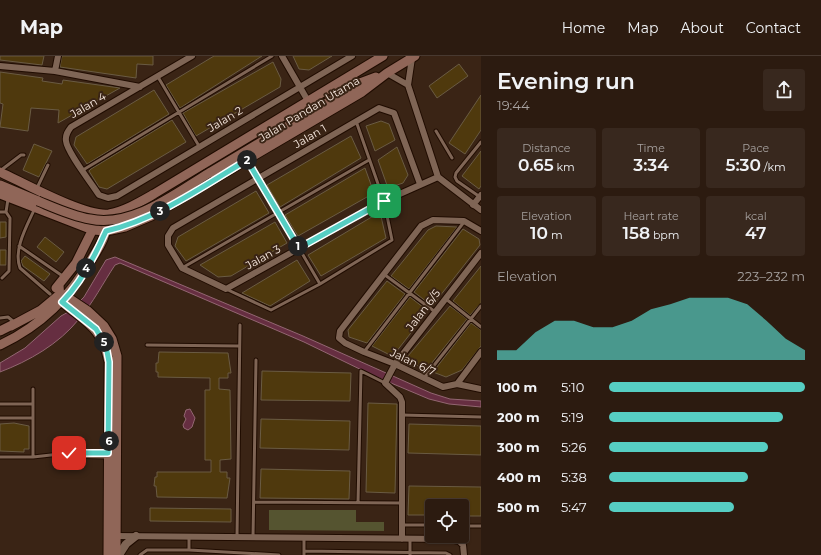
<!DOCTYPE html>
<meta charset="utf-8">
<style>
:root{--surface:#2c1b10;--page:#38281e;--text:#f1f3f6;--muted:#a6a19f;--line:#483930;--accent:#56cec3}
body{margin:0;font-family:Montserrat,sans-serif;background:var(--page);color:var(--text);height:100vh;display:flex;flex-direction:column;font-size:15px;white-space:nowrap}
*{box-sizing:border-box;margin:0}
p{font-size:13px;color:var(--muted)}
.icon{flex:none;width:22px;height:22px;fill:none;stroke:currentColor;stroke-width:2;stroke-linecap:round;stroke-linejoin:round}
.map{position:relative;flex:1;overflow:hidden}
.drawer{display:flex;flex-direction:column;background:var(--surface);width:340px}
.drawer>*{flex:none}
.tools{position:absolute;left:425px;top:443px;display:grid;gap:8px}
.tools a{display:grid;place-items:center;width:44px;height:44px;border-radius:4px;background:var(--surface);box-shadow:0 1px 3px #0004,0 0 0 1px var(--line);font-size:20px}
.pin{position:absolute;display:grid;place-items:center;width:34px;height:34px;color:#fff;margin:-17px;border-radius:8px;box-shadow:0 2px 6px #0006}
.km{position:absolute;width:20px;height:20px;margin:-10px;border-radius:50%;background:#222;color:#fff;font-size:11px;line-height:20px;text-align:center}
.round{display:grid;place-items:center;flex:none;width:42px;height:42px;border-radius:4px;background:var(--page)}
.head{display:flex;align-items:center;justify-content:space-between;height:68px;padding:0 16px}
h1{font-size:22px;font-weight:600;line-height:30px}
.figures{display:grid;grid-template-columns:repeat(3,1fr);gap:6px;height:68px;padding:4px 16px}
.figures div{display:grid;align-content:center;border-radius:4px;background:var(--page);text-align:center}
.figures b{font-size:17px;font-weight:600}
.figures small{font-size:11px;font-weight:400}
.figures p{font-size:11px}
.chart{height:112px;padding:8px 16px}
.chart p{display:flex;justify-content:space-between}
.chart svg{width:100%;height:72px;margin-top:4px;fill:var(--accent);opacity:.7}
ul{padding:0 16px;list-style:none;font-size:13px}
li{display:grid;grid-template-columns:64px 48px 1fr;align-items:center;height:30px}
li i{height:10px;border-radius:5px;background:var(--accent)}
header{display:flex;align-items:center;gap:24px;box-sizing:border-box;height:56px;padding:0 20px;background:var(--surface);border-bottom:1px solid var(--line)}
header strong{font-size:19px}
nav{display:flex;gap:22px;margin-inline-start:auto;font-size:14px}
main{display:flex;flex:1;min-height:0}
.map>svg:first-child{display:block}
.green{fill:#555430}
.water{fill:#662e41;stroke:#926671}
.building{fill:#4f390d;stroke:#6a5b43}
.lines{fill:none;stroke-linecap:round;stroke-linejoin:round}
.service-casing{stroke:#200c01;stroke-width:5}
.minor-casing{stroke:#200c01;stroke-width:8}
.tertiary-casing{stroke:#200c01;stroke-width:10}
.secondary-casing{stroke:#200c01;stroke-width:11}
.service{stroke:#7f6555;stroke-width:3}
.minor{stroke:#7f6555;stroke-width:6}
.tertiary{stroke:#7f6555;stroke-width:8}
.secondary{stroke:#906658;stroke-width:9}
.secondary-bridge-casing{stroke:#200c01;stroke-width:11;stroke-linecap:butt}
.secondary-bridge{stroke:#906658;stroke-width:9}
.route-casing{stroke:#fff;stroke-width:8}
.route{stroke:#56cec3;stroke-width:5}
.labels{text-anchor:middle;stroke-width:4;stroke-linejoin:round;paint-order:stroke}
.street-label{font-size:11px;fill:#f9eae1;stroke:#3a2415}
</style>
<header>
<strong>Map</strong>
<nav><a>Home</a><a>Map</a><a>About</a><a>Contact</a></nav>
</header>
<main>
<div class="map">
<svg width="481" height="499" viewBox="0 0 481 499">
<rect width="100%" height="100%" fill="#3a2415"/>
<path class="green" d="M 269,454 L 356,454 L 356,466 L 384,466 L 384,475 L 269,474 Z"/>
<path class="water" d="M 115,201 L 303,280 L 431,337 L 450,343 L 481,345 L 481,351 L 449,348 L 429,343 L 372,319 L 304,286 L 120,207 L 115,209 C 103,227 93,247 79,263 C 59,288 29,305 0,316 L 0,307 L 25,292 L 61,260 L 70,255 L 84,241 L 106,204 Z
M 190,353 L 195,362 L 192,371 L 188,374 L 184,372 L 183,369 L 186,363 L 184,360 L 186,354 Z"/>
<path class="building" d="M 0,0 L 44,0 L 42,9 L 0,4 Z
M 62,0 L 153,0 L 153,9 L 137,8 L 136,22 L 60,11 Z
M 214,0 L 262,0 L 180,52 L 166,29 Z
M 293,0 L 332,0 L 309,14 L 299,13 Z
M 273,6 L 281,23 L 280,31 L 196,80 L 183,57 Z
M 459,8 L 468,20 L 437,42 L 429,30 Z
M 0,16 L 43,22 L 42,25 L 62,28 L 63,24 L 120,32 L 58,67 L 59,54 L 31,52 L 28,75 L 0,71 L 3,48 L 0,47 Z
M 154,34 L 169,58 L 87,108 L 74,89 L 76,81 Z
M 481,39 L 481,74 L 465,98 L 449,87 Z
M 172,64 L 186,86 L 107,133 L 99,131 L 89,115 L 91,113 Z
M 381,65 L 389,68 L 395,84 L 375,95 L 366,70 Z
M 351,80 L 361,102 L 280,151 L 267,129 Z
M 34,88 L 52,95 L 39,121 L 23,114 Z
M 397,91 L 408,119 L 403,127 L 388,132 L 378,104 Z
M 481,95 L 481,130 L 479,133 L 462,120 Z
M 365,112 L 374,137 L 298,180 L 285,159 Z
M 256,135 L 269,157 L 186,205 L 175,190 L 178,181 Z
M 380,156 L 386,182 L 321,220 L 308,199 Z
M 0,166 L 6,166 L 6,181 L 0,182 Z
M 275,166 L 287,187 L 231,220 L 218,221 L 200,209 Z
M 436,170 L 457,171 L 409,233 L 391,220 L 428,174 Z
M 463,173 L 479,183 L 480,189 L 432,250 L 414,236 Z
M 45,181 L 64,196 L 56,206 L 37,191 Z
M 0,194 L 6,194 L 6,209 L 0,209 Z
M 25,200 L 50,218 L 44,225 L 23,210 L 21,205 Z
M 297,204 L 310,225 L 270,250 L 242,237 Z
M 481,210 L 481,247 L 470,259 L 453,245 Z
M 387,225 L 405,238 L 367,287 L 349,281 L 348,274 Z
M 410,241 L 428,255 L 396,296 L 388,298 L 372,290 Z
M 450,250 L 467,263 L 427,313 L 410,307 L 408,300 Z
M 471,267 L 481,274 L 481,290 L 462,314 L 446,321 L 433,316 Z
M 159,296 L 228,297 L 231,317 L 228,317 L 228,322 L 219,322 L 219,333 L 230,334 L 231,403 L 220,404 L 220,416 L 227,416 L 227,422 L 230,422 L 227,442 L 157,441 L 156,430 L 154,430 L 155,421 L 157,421 L 157,416 L 211,416 L 211,404 L 205,404 L 205,334 L 210,334 L 210,322 L 158,321 L 158,316 L 156,316 L 156,307 L 158,307 Z
M 262,315 L 351,317 L 350,345 L 261,344 Z
M 368,347 L 397,348 L 395,437 L 366,436 Z
M 261,363 L 350,365 L 349,394 L 260,392 Z
M 14,367 L 29,370 L 29,393 L 24,393 L 24,396 L 0,395 L 0,368 Z
M 409,368 L 481,370 L 481,399 L 408,397 Z
M 261,413 L 350,415 L 349,443 L 260,442 Z
M 409,430 L 481,431 L 481,460 L 462,460 L 462,450 L 432,450 L 432,459 L 408,459 Z
M 150,452 L 231,453 L 231,466 L 150,465 Z"/>
<g class="lines">
<defs>
<path id="service" d="M 158,21 L 199,90
M 436,75 L 452,102
M 83,114 L 272,0
M 0,115 L 21,99 L 24,99
M 258,122 L 320,228
M 37,132 L 48,109
M 480,141 L 457,125 L 455,121 L 456,117 L 481,86
M 35,152 C 27,170 13,193 20,212 L 50,238
M 0,156 L 6,156 L 8,143
M 19,190 L 64,221
M 182,212 L 369,104
M 385,219 L 434,255
M 2,222 L 9,215 L 10,162 L 6,156
M 226,233 L 271,254 L 320,228 L 392,184 L 384,145 L 356,65
M 446,243 L 481,271
M 0,262 L 8,261 L 14,266
M 147,289 L 239,290
M 364,296 L 464,166
M 424,322 L 481,250
M 0,348 L 33,348
M 402,359 L 481,361
M 0,362 L 33,362
M 58,400 L 107,401
M 0,401 L 33,401 L 69,397 L 108,397
M 33,401 L 33,333
M 254,446 L 402,447
M 358,447 L 361,315 L 385,327
M 402,469 L 432,469
M 462,470 L 481,470
M 237,481 L 240,269
M 253,481 L 256,304
M 189,494 L 189,481
M 304,495 L 446,497 L 450,499
M 140,499 L 147,494 L 189,494 L 279,499
M 304,499 L 304,481
M 410,499 L 410,483"/>
<path id="minor" d="M 192,0 L 71,71 C 68,75 65,79 66,85 C 67,96 92,128 99,139 L 108,142 L 117,140 L 352,0
M 282,0 L 308,45
M 412,2 L 408,29 L 438,121 L 481,154
M 0,10 L 55,15 L 140,31
M 55,15 L 58,0
M 387,17 L 408,29
M 247,104 L 258,122
M 420,128 L 394,57 L 379,52 L 173,172 L 168,180 L 168,189 L 182,212 L 226,233 L 384,145 L 438,121
M 473,149 L 481,139
M 481,175 L 464,165 L 433,164 L 421,170 L 340,275 L 339,282 L 345,287 L 364,296 L 395,308 L 443,331 L 457,328 L 481,333
M 457,328 L 481,296
M 114,480 L 450,483 L 459,485 L 463,489 L 464,499
M 402,483 L 402,346 L 400,341 L 385,327 L 395,308 L 481,197"/>
<path id="tertiary" d="M 119,499 L 126,488 L 136,480"/>
<path id="secondary" d="M 0,116 C 24,127 85,161 109,158 C 125,155 140,146 154,138 L 383,0
M 209,117 L 360,27 L 376,21
M 0,129 L 38,145
M 0,138 L 93,174 L 106,175 L 125,171 L 151,160 L 362,36 L 387,17 L 415,0
M 59,229 L 60,244 C 85,266 102,270 109,306 L 108,499
M 56,232 L 76,207 L 95,169
M 11,270 L 41,254 L 59,239 L 64,239 L 88,255 L 104,270 L 112,283 L 117,300 L 116,499
M 0,275 L 14,268
M 0,289 C 42,269 69,242 93,201 C 99,192 105,182 107,170"/>
</defs>
<use href="#service" class="service-casing"/>
<use href="#minor" class="minor-casing"/>
<use href="#tertiary" class="tertiary-casing"/>
<use href="#secondary" class="secondary-casing"/>
<use href="#service" class="service"/>
<use href="#minor" class="minor"/>
<use href="#tertiary" class="tertiary"/>
<use href="#secondary" class="secondary"/>
<defs>
<path id="secondary-bridge" d="M 38,145 C 55,152 72,160 90,163 C 132,172 176,137 209,117"/>
</defs>
<use href="#secondary-bridge" class="secondary-bridge-casing"/>
<use href="#secondary-bridge" class="secondary-bridge"/>
</g>
<g class="lines">
<defs>
<path id="route" d="M 69,397 L 108,397 L 109,306 L 106,290 L 96,273 L 62,246 C 81,227 95,200 106,175 C 157,163 202,131 247,104 L 299,192 L 384,145"/>
</defs>
<use href="#route" class="route-casing"/>
<use href="#route" class="route"/>
</g>
<g class="labels">
<g class="street-label">
<text transform="translate(88 49) rotate(-30)" y="4">Jalan 4</text>
<text transform="translate(309 53) rotate(-31)" y="4">Jalan Pandan Utama</text>
<text transform="translate(225 63) rotate(-31)" y="4">Jalan 2</text>
<text transform="translate(310 80) rotate(-30)" y="4">Jalan 1</text>
<text transform="translate(263 201) rotate(-29)" y="4">Jalan 3</text>
<text transform="translate(423 254) rotate(-53)" y="4">Jalan 6/5</text>
<text transform="translate(413 306) rotate(25)" y="4">Jalan 6/7</text>
</g>
</g>
</svg>
<div class="tools">
<a><svg class="icon" aria-label="locate" viewBox="0 0 24 24"><circle cx="12" cy="12" r="6"/><path d="M12 2v4M12 18v4M2 12h4M18 12h4"/></svg></a>
</div>
<div class="pin" style="left:384px;top:145px;background:#1e9e55"><svg class="icon" aria-label="arrive" viewBox="0 0 24 24"><path d="M6 21V4h12l-3 4 3 4H6"/></svg></div>
<div class="pin" style="left:69px;top:397px;background:#d93025"><svg class="icon" aria-label="check" viewBox="0 0 24 24"><path d="M5 12l5 5 9-10"/></svg></div>
<b class="km" style="left:298px;top:190px">1</b>
<b class="km" style="left:247px;top:104px">2</b>
<b class="km" style="left:160px;top:155px">3</b>
<b class="km" style="left:86px;top:212px">4</b>
<b class="km" style="left:104px;top:286px">5</b>
<b class="km" style="left:109px;top:385px">6</b>
</div>
<section class="drawer">
<div class="head"><div><h1>Evening run</h1><p>19:44</p></div><a class="round"><svg class="icon" aria-label="share" viewBox="0 0 24 24"><path d="M12 15V3M7 8l5-5 5 5M5 13v7h14v-7"/></svg></a></div>
<div class="figures">
<div><p>Distance</p><b>0.65<small> km</small></b></div>
<div><p>Time</p><b>3:34</b></div>
<div><p>Pace</p><b>5:30<small> /km</small></b></div>
</div>
<div class="figures">
<div><p>Elevation</p><b>10<small> m</small></b></div>
<div><p>Heart rate</p><b>158<small> bpm</small></b></div>
<div><p>kcal</p><b>47</b></div>
</div>
<div class="chart"><p><span>Elevation</span>223–232 m</p>
<svg viewBox="0 0 160 44" preserveAspectRatio="none"><path d="M0 44V38L10 38L20 27L30 20L40 20L50 24L60 24L70 20L80 13L90 10L100 6L110 6L120 6L130 10L140 20L150 31L160 38V44z"/></svg>
</div>
<ul>
<li><b>100 m</b>5:10<i style="width:100%"></i></li>
<li><b>200 m</b>5:19<i style="width:89%"></i></li>
<li><b>300 m</b>5:26<i style="width:81%"></i></li>
<li><b>400 m</b>5:38<i style="width:71%"></i></li>
<li><b>500 m</b>5:47<i style="width:64%"></i></li>
</ul>
</section>
</main>
